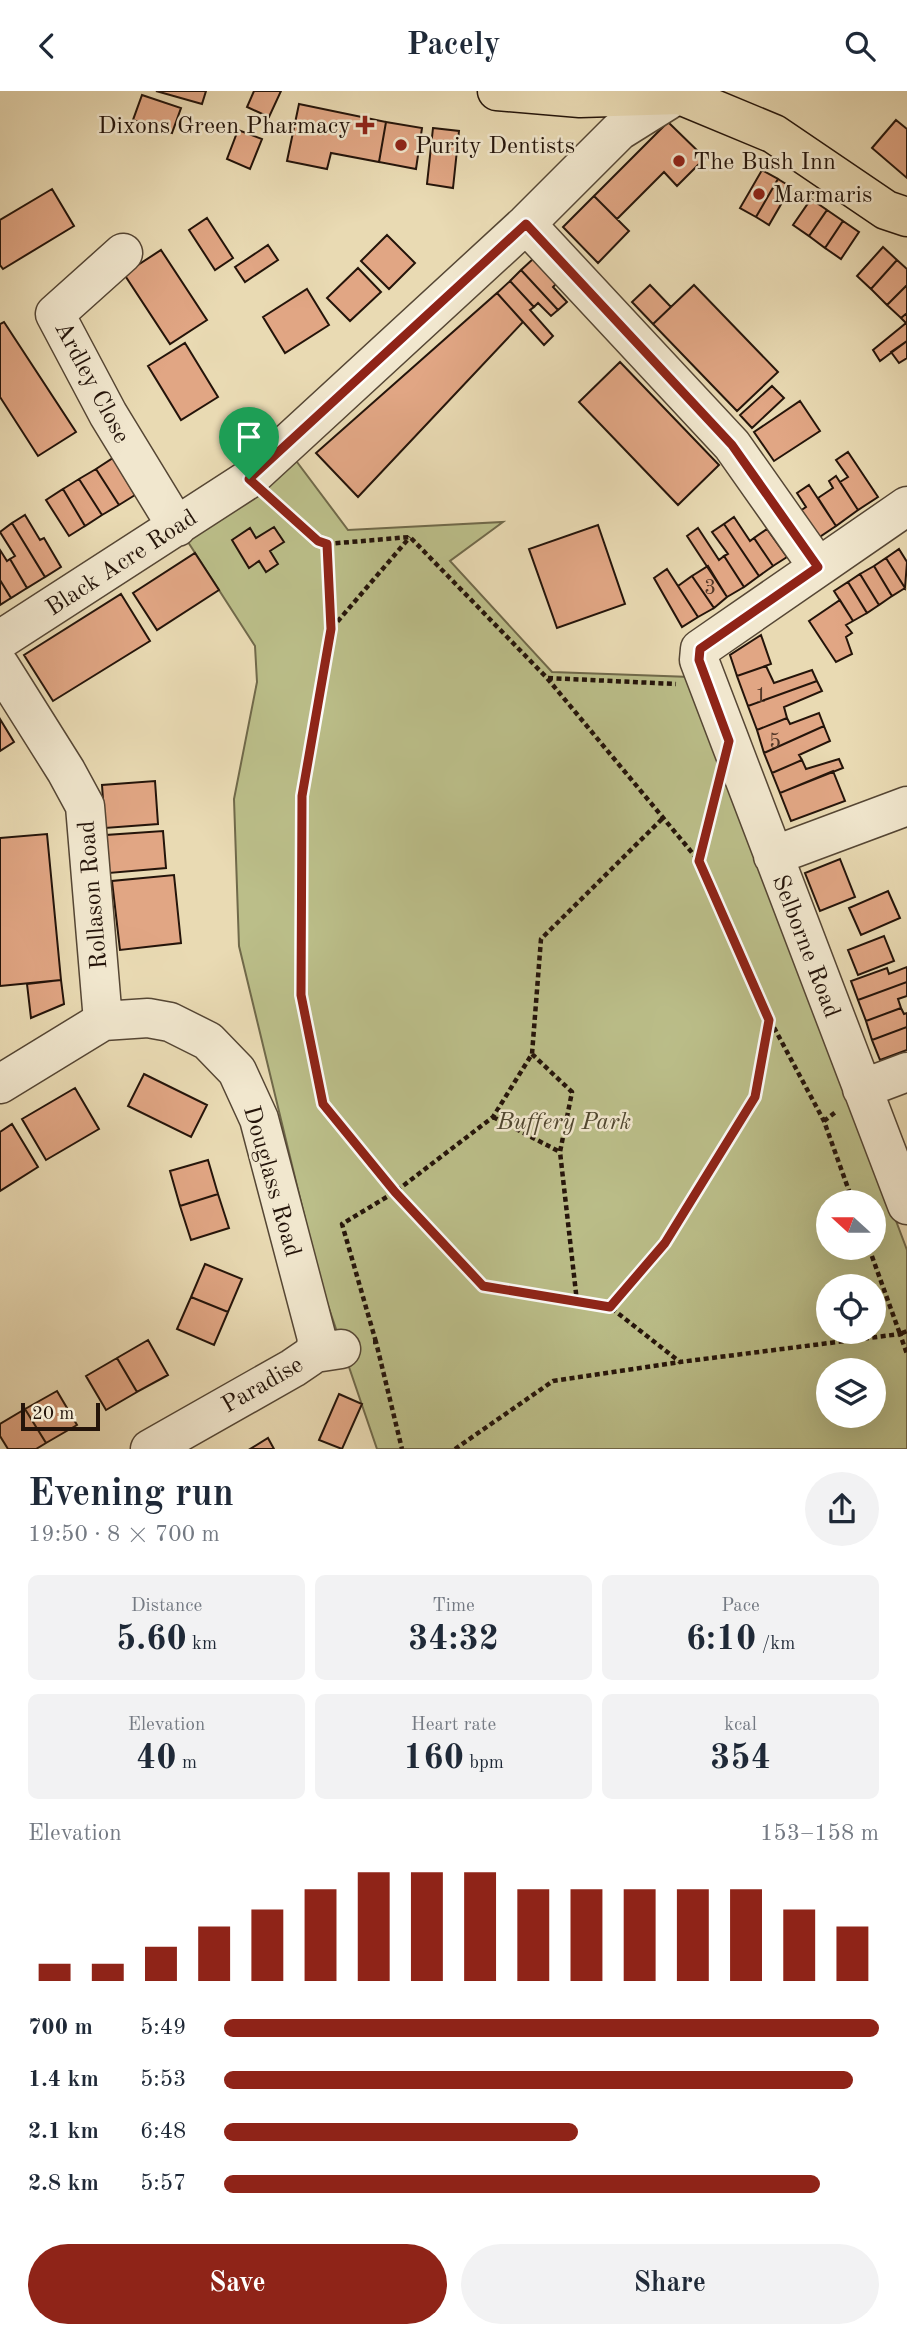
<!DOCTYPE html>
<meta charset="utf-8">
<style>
:root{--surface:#fff;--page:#f2f2f3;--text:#1f2937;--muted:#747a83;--accent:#8f2418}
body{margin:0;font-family:"Old Standard TT",serif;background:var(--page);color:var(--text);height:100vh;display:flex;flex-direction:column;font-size:26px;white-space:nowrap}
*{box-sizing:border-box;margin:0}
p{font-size:23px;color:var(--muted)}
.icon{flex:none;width:38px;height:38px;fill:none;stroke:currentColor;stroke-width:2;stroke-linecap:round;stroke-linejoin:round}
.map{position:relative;height:1358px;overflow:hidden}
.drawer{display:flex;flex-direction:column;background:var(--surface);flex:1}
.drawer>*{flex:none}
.needle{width:46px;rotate:291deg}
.fabs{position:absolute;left:816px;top:1099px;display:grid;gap:14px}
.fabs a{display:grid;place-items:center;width:70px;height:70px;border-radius:50%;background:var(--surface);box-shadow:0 7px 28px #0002;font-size:35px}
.scale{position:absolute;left:21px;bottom:18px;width:79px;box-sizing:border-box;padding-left:7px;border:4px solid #24140a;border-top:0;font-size:19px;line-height:24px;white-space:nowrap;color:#24140a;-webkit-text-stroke:5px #f1e7ce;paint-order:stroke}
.pin{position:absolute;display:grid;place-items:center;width:60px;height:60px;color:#fff;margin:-72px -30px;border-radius:50% 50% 50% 0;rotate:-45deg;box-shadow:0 0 7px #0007}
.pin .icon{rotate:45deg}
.round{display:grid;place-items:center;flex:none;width:74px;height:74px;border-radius:37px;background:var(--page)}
.head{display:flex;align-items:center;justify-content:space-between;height:119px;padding:0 28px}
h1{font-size:38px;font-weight:800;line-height:52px}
.metrics{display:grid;grid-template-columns:repeat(3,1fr);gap:10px;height:119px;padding:7px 28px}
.metrics div{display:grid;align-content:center;border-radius:10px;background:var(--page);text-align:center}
.metrics b{font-size:35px;font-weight:800}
.metrics small{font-size:19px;font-weight:400}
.metrics p{font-size:19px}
.chart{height:196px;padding:14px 28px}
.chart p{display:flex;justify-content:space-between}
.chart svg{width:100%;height:126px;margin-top:7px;stroke:var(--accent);stroke-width:6}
.button{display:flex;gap:14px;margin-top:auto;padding:14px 28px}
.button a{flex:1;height:80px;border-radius:42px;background:var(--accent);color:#fff;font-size:28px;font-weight:800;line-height:80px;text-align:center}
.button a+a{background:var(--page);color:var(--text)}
ul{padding:0 28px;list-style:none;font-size:23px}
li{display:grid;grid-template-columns:112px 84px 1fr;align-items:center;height:52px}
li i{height:18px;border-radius:9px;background:var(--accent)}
header{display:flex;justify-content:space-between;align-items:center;height:91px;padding:0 28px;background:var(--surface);font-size:32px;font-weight:800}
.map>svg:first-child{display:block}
.green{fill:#bbbe89;stroke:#70694a;stroke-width:2;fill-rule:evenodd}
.building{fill:#e1a684;stroke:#24140a;stroke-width:2}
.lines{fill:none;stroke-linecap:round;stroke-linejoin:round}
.minor-casing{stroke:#554634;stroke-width:41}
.major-casing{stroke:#24140a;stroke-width:41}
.path{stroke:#24140a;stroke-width:4.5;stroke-dasharray:5 3.5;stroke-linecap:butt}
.minor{stroke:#f1e7ce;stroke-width:38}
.major{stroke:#e9dab3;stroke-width:38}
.route-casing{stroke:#fff;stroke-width:14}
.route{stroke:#8f2418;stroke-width:9}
.poi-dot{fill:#8f2418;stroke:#f1e7ce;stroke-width:2.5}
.labels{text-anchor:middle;stroke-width:5;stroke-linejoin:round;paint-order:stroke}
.number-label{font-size:21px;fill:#533828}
.poi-label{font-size:24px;fill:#24140a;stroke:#f1e7ce;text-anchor:start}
.street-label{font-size:24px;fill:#24140a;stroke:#f1e7ce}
.park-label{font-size:24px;font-style:italic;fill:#514730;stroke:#f1e7ce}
</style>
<header><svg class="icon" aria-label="back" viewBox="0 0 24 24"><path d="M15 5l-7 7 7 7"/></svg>Pacely<svg class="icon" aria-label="search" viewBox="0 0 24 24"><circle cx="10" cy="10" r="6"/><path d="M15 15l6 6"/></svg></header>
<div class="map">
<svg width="907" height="1358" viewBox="0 0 907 1358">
<rect width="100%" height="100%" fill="#e9dab3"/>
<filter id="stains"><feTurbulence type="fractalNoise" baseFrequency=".00286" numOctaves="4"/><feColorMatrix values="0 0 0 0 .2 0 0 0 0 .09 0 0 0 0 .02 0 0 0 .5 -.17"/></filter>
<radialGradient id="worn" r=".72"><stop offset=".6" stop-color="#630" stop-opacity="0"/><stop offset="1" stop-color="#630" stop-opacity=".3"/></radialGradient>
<path class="green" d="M 294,367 L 348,439 L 503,431 L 450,470 L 552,581 L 691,586 L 907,1159 L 907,1358 L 377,1358 L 321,1194 L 239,855 L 234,708 L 257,591 L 255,555 L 188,451 ZM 828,1111 L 873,1111 L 873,1157 L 828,1157 ZM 828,1195 L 873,1195 L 873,1241 L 828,1241 ZM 828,1279 L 873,1279 L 873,1325 L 828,1325 Z"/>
<path class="building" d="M 156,0 L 206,0 L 202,13 Z
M 254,0 L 281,0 L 269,26 L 247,16 Z
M 142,4 L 181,17 L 172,42 L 133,29 Z
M 299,13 L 386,31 L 379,71 L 331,62 L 327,78 L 287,70 Z
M 896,29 L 907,38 L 907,87 L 872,57 Z
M 386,31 L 422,37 L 416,78 L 379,71 Z
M 668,31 L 705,67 L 677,95 L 664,81 L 617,128 L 594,105 Z
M 433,37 L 459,40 L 453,97 L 427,93 Z
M 238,39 L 262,48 L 250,78 L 227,68 Z
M 762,79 L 778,88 L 756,126 L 740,117 Z
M 778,88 L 791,96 L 769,134 L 756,126 Z
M 52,98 L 74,135 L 3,178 L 0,174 L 0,129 Z
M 594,105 L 629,140 L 598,172 L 563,136 Z
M 811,108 L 827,119 L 809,145 L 793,134 Z
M 827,119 L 843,130 L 825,157 L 809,145 Z
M 207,127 L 233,167 L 215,179 L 189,139 Z
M 843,130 L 859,141 L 841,168 L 825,157 Z
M 387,144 L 415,172 L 389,198 L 361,170 Z
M 268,154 L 278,169 L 245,191 L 235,176 Z
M 883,156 L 897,169 L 871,198 L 857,185 Z
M 161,159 L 207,229 L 170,253 L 124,183 Z
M 533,168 L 556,193 L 553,196 L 567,211 L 558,219 L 521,179 Z
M 897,169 L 907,178 L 907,194 L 887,214 L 871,198 Z
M 358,177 L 381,201 L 350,230 L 327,207 Z
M 521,179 L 558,219 L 551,225 L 538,212 L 534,216 L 510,190 Z
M 510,190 L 534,216 L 530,219 L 553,245 L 544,254 L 497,202 Z
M 650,194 L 671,216 L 653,233 L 632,211 Z
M 694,194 L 778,281 L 737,320 L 653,233 Z
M 907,194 L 907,222 L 901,227 L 887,214 Z
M 307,198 L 329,234 L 285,262 L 263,226 Z
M 497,202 L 523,231 L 358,406 L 316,362 Z
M 907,222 L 907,250 L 880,270 L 873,259 L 906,232 L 901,227 Z
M 4,231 L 76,341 L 38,365 L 0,306 L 0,233 Z
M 907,250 L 907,267 L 899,272 L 891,261 Z
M 185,252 L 218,306 L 181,329 L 148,275 Z
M 620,271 L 719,374 L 678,414 L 579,311 Z
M 772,295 L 784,307 L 752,337 L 740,324 Z
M 800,310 L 820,340 L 774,370 L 754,341 Z
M 848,361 L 878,406 L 858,419 L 840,391 L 848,386 L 836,369 Z
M 113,367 L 135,404 L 119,414 L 96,378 Z
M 96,378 L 119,414 L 102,424 L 79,388 Z
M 836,385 L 858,419 L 836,435 L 818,407 L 833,397 L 829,390 Z
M 79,388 L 102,424 L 85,435 L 63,398 Z
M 809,394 L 836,435 L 818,447 L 800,420 L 806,416 L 797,402 Z
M 63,398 L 85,435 L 69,445 L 46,409 Z
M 25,424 L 40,449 L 44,447 L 61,476 L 45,486 L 12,432 Z
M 734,426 L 750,450 L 754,447 L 773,475 L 759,485 L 724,433 Z
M 12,432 L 45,486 L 27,497 L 10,468 L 15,465 L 0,441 Z
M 724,433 L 759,485 L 744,496 L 724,465 L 728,463 L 712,441 Z
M 598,434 L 625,513 L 557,537 L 529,458 Z
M 274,436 L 284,451 L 270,460 L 278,473 L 266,481 L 259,470 L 249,477 L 232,449 L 250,437 L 256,447 Z
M 698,437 L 719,469 L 724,465 L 744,496 L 727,506 L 687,445 Z
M 767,438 L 787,466 L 773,475 L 754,447 Z
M 899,458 L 907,471 L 905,497 L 886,467 Z
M 0,459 L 7,470 L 10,468 L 27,497 L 11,507 L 0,489 Z
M 195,462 L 219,499 L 157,539 L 133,502 Z
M 886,467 L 905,497 L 892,505 L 874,475 Z
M 708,475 L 727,506 L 714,517 L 692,485 Z
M 874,475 L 892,505 L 879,514 L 860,483 Z
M 667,478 L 698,526 L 682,536 L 654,487 Z
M 860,483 L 879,514 L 867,522 L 848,491 Z
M 692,485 L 714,517 L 698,526 L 678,495 Z
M 0,489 L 11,507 L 0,514 Z
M 848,491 L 867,522 L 853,530 L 834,500 Z
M 121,503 L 150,550 L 53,610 L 24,564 Z
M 840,509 L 853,530 L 846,534 L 852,542 L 846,546 L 852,563 L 836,571 L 809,530 Z
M 761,544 L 771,573 L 737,585 L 730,564 Z
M 766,575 L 774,592 L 812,579 L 817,590 L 748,615 L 737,585 Z
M 817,590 L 822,600 L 784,616 L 787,627 L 757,639 L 748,615 Z
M 819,622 L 824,635 L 764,662 L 757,639 L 787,627 L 790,633 Z
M 0,628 L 14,651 L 0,660 Z
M 824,635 L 830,650 L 799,664 L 802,669 L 772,682 L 764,662 Z
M 839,668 L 843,677 L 780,702 L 772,682 L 802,669 L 806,678 Z
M 833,680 L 845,710 L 791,730 L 780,702 Z
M 155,690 L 158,733 L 105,737 L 102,694 Z
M 163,740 L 166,777 L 109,782 L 106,744 Z
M 47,743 L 61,889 L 0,895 L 0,747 Z
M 840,768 L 855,806 L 820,820 L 805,782 Z
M 174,784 L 181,852 L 120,859 L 112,790 Z
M 888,800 L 900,827 L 861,844 L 849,817 Z
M 884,845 L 894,870 L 858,884 L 848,859 Z
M 907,876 L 907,891 L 858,909 L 851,890 L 887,877 L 889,883 Z
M 61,889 L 64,913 L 31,927 L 27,893 Z
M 907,891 L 907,905 L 898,908 L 901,917 L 866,930 L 858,909 Z
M 901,917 L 904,923 L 907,922 L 907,936 L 872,949 L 866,930 Z
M 907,936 L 907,959 L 880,969 L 872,949 Z
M 144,983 L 207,1014 L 191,1046 L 128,1015 Z
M 75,997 L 99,1038 L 46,1069 L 22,1028 Z
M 12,1033 L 38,1076 L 0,1100 L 0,1041 Z
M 208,1069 L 218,1103 L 180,1115 L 170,1080 Z
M 218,1103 L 229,1137 L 191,1149 L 180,1115 Z
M 205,1173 L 242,1188 L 228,1221 L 191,1206 Z
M 191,1206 L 228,1221 L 214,1254 L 177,1238 Z
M 148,1249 L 168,1284 L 137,1301 L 117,1267 Z
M 117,1267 L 137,1301 L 106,1319 L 86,1285 Z
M 57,1300 L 77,1334 L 46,1352 L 25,1318 Z
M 339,1303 L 362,1313 L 342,1358 L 319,1349 Z
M 25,1318 L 46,1352 L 36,1358 L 8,1358 L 0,1345 L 0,1333 Z
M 268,1347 L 274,1358 L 250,1358 Z"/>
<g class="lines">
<defs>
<path id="minor" d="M 526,133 L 732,354 L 818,476
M 123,162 L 55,223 L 108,323 L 177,436
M 907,415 L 700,558 L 699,569 L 907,1114
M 0,549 L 249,388 L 526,133 L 619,40 L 683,0
M 0,575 L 66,680 L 85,715 L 103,930
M 773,765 L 907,715
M 0,993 L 103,930 L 148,927 L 170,931 L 208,950 L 237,980 L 259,1028 L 317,1248 L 315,1262
M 862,998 L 907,981
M 150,1358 L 293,1277 L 315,1262 L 341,1258"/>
<path id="major" d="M 497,0 L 580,7 L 680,4 L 774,43 L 886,119 L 907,126"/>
</defs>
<use href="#minor" class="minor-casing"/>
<use href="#major" class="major-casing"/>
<path class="path" d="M 271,407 L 318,450 L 327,453 L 331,538 L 302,705 L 301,904 L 323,1013 L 395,1101 L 483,1195 L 610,1216 L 680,1271 L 900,1243 L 907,1263
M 327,453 L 410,446 L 547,587 L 699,770 L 770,929 L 755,1006 L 665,1152 L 610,1216
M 332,537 L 410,446
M 548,587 L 676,593
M 699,769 L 716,703
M 770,929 L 824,1030 L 853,1111
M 532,963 L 572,1001 L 560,1061 L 577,1211
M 493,1026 L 560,1061
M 824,1030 L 837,1020
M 869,1157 L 900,1243 L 907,1240
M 373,1251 L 376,1251 L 402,1358
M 376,1251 L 342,1133 L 395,1101 L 493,1026 L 532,963 L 541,848 L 663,727
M 455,1358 L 553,1290 L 680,1271"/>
<use href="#minor" class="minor"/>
<use href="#major" class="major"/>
</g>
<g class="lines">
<defs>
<path id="route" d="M 526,133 L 732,354 L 818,476 L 700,558 L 699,569 L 729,650 L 699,770 L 769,929 L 755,1006 L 665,1152 L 610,1216 L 483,1195 L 395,1101 L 323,1013 L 301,904 L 302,705 L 331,538 L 327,453 L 318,450 L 249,388 Z"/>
</defs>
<use href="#route" class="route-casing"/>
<use href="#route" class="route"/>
</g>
<g class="poi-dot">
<path d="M361.5 23.5h7v7h7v7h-7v7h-7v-7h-7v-7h7z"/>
<circle cx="401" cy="54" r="7"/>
<circle cx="679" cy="70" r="7"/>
<circle cx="759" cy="103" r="7"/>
</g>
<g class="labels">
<g class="number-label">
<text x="710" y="503">3</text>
<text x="761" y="611">1</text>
<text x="775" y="657">5</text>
</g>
<g class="poi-label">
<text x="351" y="42" text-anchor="end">Dixons Green Pharmacy</text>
<text x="415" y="62">Purity Dentists</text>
<text x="693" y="78">The Bush Inn</text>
<text x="773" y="111">Marmaris</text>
</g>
<g class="street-label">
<text transform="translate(93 291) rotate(62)" y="8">Ardley Close</text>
<text transform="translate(121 471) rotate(-33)" y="8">Black Acre Road</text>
<text transform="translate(92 804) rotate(-95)" y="8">Rollason Road</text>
<text transform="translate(807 855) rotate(69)" y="8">Selborne Road</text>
<text transform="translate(273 1090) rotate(74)" y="8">Douglass Road</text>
<text transform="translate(262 1293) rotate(-30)" y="8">Paradise</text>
</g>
<g class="park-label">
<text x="564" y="1038">Buffery Park</text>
</g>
</g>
<rect width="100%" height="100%" filter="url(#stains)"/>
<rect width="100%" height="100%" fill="url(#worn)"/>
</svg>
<div class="fabs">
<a><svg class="needle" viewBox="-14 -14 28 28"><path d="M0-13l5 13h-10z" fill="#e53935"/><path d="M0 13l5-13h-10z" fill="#747a83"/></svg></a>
<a><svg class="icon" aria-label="locate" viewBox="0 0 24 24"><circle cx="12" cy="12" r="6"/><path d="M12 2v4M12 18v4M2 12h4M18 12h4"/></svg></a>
<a><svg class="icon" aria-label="layers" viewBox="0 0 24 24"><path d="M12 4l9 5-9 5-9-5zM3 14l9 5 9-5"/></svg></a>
</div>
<div class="scale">20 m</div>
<div class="pin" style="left:249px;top:388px;background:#1e9e55"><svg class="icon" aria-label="arrive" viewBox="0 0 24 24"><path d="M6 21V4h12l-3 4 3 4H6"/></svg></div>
</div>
<section class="drawer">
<div class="head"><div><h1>Evening run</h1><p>19:50 · 8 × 700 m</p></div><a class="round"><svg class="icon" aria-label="share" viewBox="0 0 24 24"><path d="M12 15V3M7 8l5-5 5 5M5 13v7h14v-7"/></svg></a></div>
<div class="metrics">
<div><p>Distance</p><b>5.60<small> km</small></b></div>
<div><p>Time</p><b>34:32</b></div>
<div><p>Pace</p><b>6:10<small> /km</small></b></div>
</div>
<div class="metrics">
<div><p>Elevation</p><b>40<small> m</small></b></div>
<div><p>Heart rate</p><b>160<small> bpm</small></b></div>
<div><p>kcal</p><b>354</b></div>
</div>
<div class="chart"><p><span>Elevation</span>153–158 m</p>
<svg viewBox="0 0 160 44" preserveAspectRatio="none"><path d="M5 44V38M15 44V38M25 44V32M35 44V25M45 44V19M55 44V12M65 44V6M75 44V6M85 44V6M95 44V12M105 44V12M115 44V12M125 44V12M135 44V12M145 44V19M155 44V25"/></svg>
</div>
<ul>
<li><b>700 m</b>5:49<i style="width:100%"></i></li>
<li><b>1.4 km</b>5:53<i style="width:96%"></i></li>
<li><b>2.1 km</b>6:48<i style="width:54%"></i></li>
<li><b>2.8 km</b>5:57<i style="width:91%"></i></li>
</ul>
<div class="button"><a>Save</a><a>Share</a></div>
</section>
